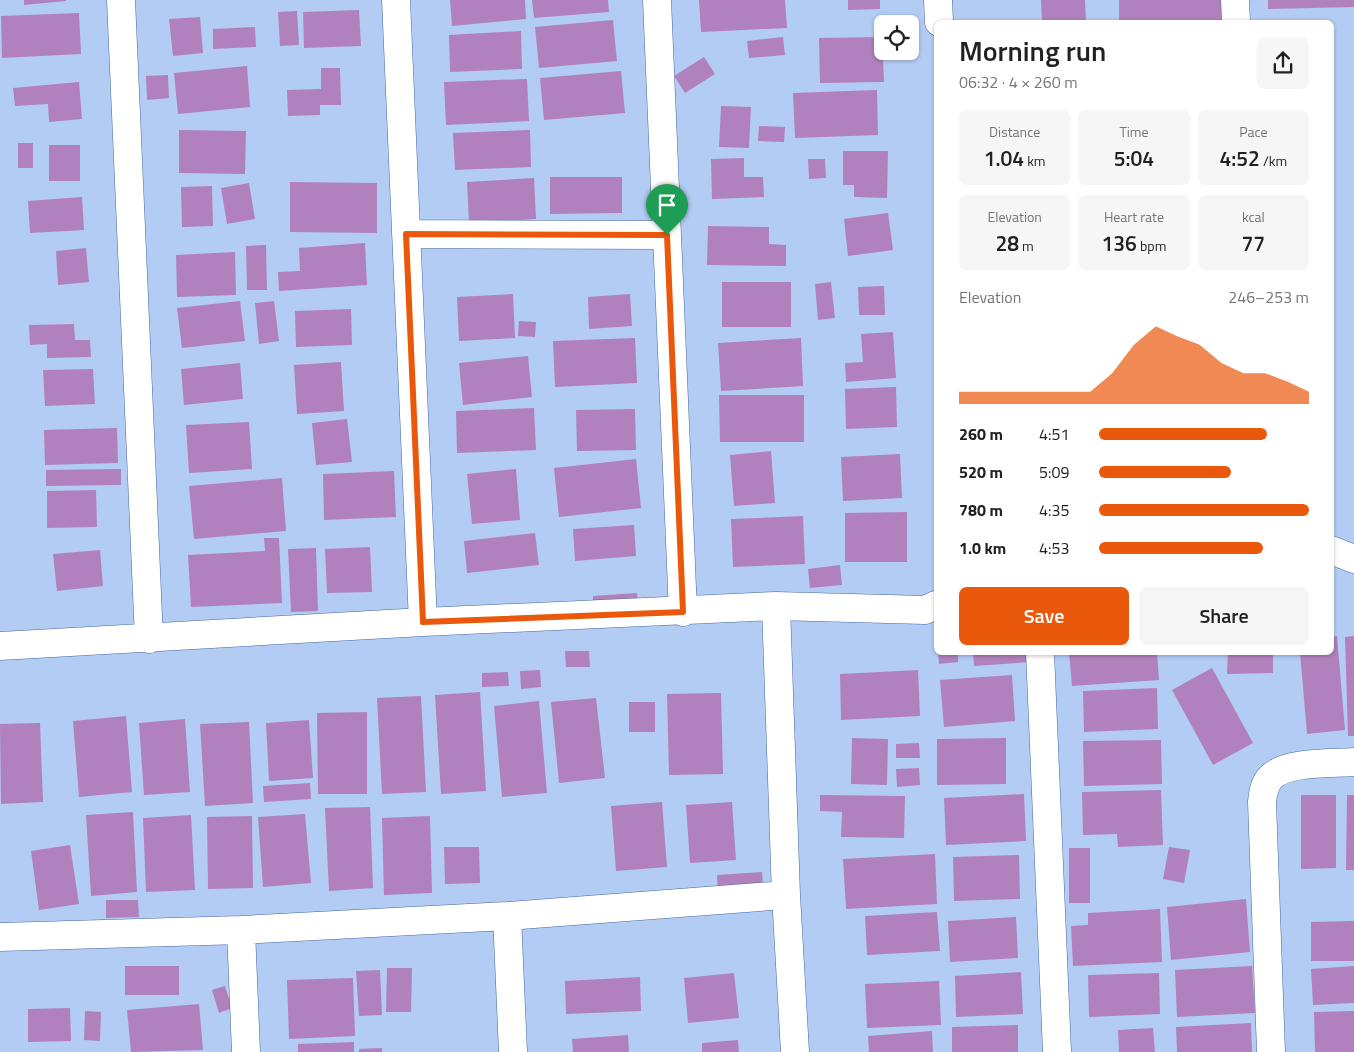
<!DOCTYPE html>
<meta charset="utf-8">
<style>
:root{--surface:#fff;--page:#f6f6f6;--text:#202124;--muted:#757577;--accent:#ea580c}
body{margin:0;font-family:"Titillium Web",sans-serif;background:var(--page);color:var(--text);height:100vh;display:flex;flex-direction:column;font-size:19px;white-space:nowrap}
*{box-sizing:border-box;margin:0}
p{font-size:16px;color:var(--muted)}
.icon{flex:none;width:28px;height:28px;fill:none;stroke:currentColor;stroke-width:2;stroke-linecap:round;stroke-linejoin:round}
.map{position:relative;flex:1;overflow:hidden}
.panel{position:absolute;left:934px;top:20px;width:400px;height:635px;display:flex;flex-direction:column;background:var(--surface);border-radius:8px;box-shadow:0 1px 4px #0004}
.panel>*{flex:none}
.buttons{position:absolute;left:874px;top:15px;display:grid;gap:10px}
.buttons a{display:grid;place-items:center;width:45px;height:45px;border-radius:8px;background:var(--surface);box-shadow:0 1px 4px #0004;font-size:25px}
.pin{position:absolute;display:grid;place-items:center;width:42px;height:42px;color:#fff;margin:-51px -21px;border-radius:50% 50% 50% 0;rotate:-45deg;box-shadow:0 0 5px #0007}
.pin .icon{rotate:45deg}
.round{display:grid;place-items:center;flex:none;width:52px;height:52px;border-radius:8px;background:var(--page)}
.summary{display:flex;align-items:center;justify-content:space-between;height:85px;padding:0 25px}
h1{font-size:28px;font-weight:600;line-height:38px}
.stats{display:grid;grid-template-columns:repeat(3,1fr);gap:8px;height:85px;padding:5px 25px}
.stats div{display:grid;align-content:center;border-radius:8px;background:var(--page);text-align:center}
.stats b{font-size:21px;font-weight:600}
.stats small{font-size:14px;font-weight:400}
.stats p{font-size:14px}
.chart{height:140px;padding:10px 25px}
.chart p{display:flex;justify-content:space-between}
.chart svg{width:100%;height:90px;margin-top:5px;fill:var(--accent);opacity:.7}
.action{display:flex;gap:10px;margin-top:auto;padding:10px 25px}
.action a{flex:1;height:58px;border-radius:8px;background:var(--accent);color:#fff;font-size:20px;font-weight:600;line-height:58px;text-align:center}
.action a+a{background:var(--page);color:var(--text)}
ul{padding:0 25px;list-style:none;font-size:16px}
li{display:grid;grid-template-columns:80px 60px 1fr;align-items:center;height:38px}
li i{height:12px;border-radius:6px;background:var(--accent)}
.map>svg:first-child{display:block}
.building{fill:#b181bd}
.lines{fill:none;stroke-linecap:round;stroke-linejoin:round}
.street-casing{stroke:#4468a3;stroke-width:29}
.street{stroke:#fff;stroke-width:28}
.route-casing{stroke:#fff;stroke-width:10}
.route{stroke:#ea580c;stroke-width:6}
</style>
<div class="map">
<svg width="1354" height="1052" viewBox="0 0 1354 1052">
<rect width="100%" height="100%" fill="#b3ccf4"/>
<path class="building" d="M 24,0 L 66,0 L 66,1 L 24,5 Z
M 450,0 L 525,0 L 526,19 L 452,26 Z
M 532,0 L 608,0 L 609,12 L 534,18 Z
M 699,0 L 785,0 L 787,28 L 701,32 Z
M 848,0 L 880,0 L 880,9 L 848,10 Z
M 1041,0 L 1085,0 L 1086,22 L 1042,22 Z
M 1119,0 L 1222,0 L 1222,22 L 1119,22 Z
M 1268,0 L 1354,0 L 1354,7 L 1268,9 Z
M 359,10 L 361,46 L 304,48 L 303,12 Z
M 297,11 L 299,45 L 280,46 L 278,12 Z
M 79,13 L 81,54 L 2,58 L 1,16 Z
M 200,17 L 203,53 L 173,56 L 169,19 Z
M 613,20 L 617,61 L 539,68 L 535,27 Z
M 255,27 L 256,47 L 213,49 L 213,29 Z
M 521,31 L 522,69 L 450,72 L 449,35 Z
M 783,37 L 785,55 L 749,58 L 747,41 Z
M 882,37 L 884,82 L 820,83 L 819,38 Z
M 704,57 L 715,74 L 685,93 L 674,76 Z
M 247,66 L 250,107 L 178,114 L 174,73 Z
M 321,68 L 340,68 L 341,105 L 320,105 L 320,115 L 288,116 L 287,90 L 321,89 Z
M 621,71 L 625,113 L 544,120 L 540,78 Z
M 168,75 L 169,98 L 147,100 L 146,76 Z
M 527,79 L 529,121 L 446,125 L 444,82 Z
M 79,82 L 82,119 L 49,122 L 48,104 L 15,106 L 13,88 Z
M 877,90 L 878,135 L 795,138 L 793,93 Z
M 721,106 L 751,107 L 749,148 L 719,147 Z
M 759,126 L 785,127 L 784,142 L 758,141 Z
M 179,130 L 246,131 L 245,174 L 179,173 Z
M 530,130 L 531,167 L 455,170 L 453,133 Z
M 18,143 L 33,143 L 33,168 L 18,168 Z
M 49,145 L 80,145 L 80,181 L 49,181 Z
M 843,151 L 888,151 L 887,198 L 854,197 L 854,185 L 843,185 Z
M 744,158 L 744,177 L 763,177 L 764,197 L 712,199 L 711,159 Z
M 808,159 L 825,159 L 826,178 L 809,179 Z
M 550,177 L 622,177 L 622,213 L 550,214 Z
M 534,178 L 536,219 L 469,223 L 467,182 Z
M 290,182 L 377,183 L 377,233 L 290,232 Z
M 249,183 L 255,219 L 227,224 L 221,188 Z
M 212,186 L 213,226 L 182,227 L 181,187 Z
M 82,197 L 84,230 L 30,233 L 28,201 Z
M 888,213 L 893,250 L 848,256 L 844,219 Z
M 708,226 L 769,227 L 769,244 L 786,245 L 786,266 L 707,265 Z
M 365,243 L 367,285 L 279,291 L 278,272 L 300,271 L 299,248 Z
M 266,245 L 267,290 L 247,290 L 246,246 Z
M 86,248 L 89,282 L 58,285 L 56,251 Z
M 235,252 L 236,295 L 177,297 L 176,255 Z
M 722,282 L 791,282 L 791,327 L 722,327 Z
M 831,282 L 835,318 L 818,320 L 815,284 Z
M 884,286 L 885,315 L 859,315 L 858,287 Z
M 513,294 L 515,338 L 459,341 L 457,297 Z
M 630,294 L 632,326 L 589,329 L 588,297 Z
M 240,301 L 245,341 L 182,348 L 177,308 Z
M 274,301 L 279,341 L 259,344 L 255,303 Z
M 351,309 L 352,345 L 296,347 L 295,311 Z
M 519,321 L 536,322 L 535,337 L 518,336 Z
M 74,324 L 75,340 L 90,340 L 91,357 L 47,358 L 47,344 L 30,345 L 29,325 Z
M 893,332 L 896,378 L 846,382 L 845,363 L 863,362 L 861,334 Z
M 635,338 L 637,383 L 555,387 L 553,341 Z
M 801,338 L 803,386 L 721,391 L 718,343 Z
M 528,356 L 532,397 L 463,405 L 459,363 Z
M 341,362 L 344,411 L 297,414 L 294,365 Z
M 240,363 L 243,399 L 184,405 L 181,369 Z
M 93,369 L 95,404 L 45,406 L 43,370 Z
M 896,387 L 897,427 L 846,429 L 845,389 Z
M 719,395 L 804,395 L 804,442 L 720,442 Z
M 534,408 L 536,450 L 457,453 L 456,411 Z
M 635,409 L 636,450 L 577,451 L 576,410 Z
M 347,419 L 352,462 L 316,465 L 312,423 Z
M 249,422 L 252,469 L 189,473 L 186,425 Z
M 117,428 L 118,463 L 45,465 L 44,430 Z
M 771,451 L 775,503 L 734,506 L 730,455 Z
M 900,454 L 902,498 L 843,501 L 841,457 Z
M 636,459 L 641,508 L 559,517 L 554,468 Z
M 121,469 L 121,485 L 46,486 L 46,470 Z
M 516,469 L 520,520 L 472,524 L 467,474 Z
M 394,471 L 396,517 L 324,520 L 323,474 Z
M 282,478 L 286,531 L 194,539 L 189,486 Z
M 96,490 L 97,527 L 47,528 L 47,491 Z
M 907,512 L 907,562 L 845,562 L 845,513 Z
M 803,516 L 805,564 L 733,567 L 731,519 Z
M 634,525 L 636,556 L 575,561 L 573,529 Z
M 535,533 L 539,565 L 467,573 L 464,541 Z
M 264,538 L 279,538 L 282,603 L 191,607 L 188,555 L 265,551 Z
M 370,547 L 372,592 L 327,593 L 325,549 Z
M 316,548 L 318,611 L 291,612 L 288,549 Z
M 100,550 L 103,586 L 57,591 L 53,554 Z
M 840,565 L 842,585 L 810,588 L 808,569 Z
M 637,593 L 638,607 L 593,610 L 593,596 Z
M 1337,636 L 1345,730 L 1307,734 L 1300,652 L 1331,652 L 1331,637 Z
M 1354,636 L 1354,736 L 1348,736 L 1345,637 Z
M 565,651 L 589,651 L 590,667 L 566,667 Z
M 938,652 L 958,652 L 958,662 L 939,664 Z
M 973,652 L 1030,652 L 1031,662 L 974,666 Z
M 1069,652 L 1157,652 L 1159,680 L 1072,686 Z
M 1228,652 L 1273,652 L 1273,673 L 1227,674 Z
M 1212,668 L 1253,743 L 1213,765 L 1172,690 Z
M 540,670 L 541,687 L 521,689 L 520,671 Z
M 918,670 L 920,716 L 841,720 L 840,674 Z
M 508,672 L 509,686 L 482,687 L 482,673 Z
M 1012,675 L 1015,721 L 944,727 L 940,680 Z
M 1157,688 L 1158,729 L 1084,732 L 1083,691 Z
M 480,692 L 486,791 L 441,794 L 435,695 Z
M 721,693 L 723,774 L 669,775 L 667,694 Z
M 421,696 L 426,792 L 382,794 L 377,698 Z
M 596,698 L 605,778 L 559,783 L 551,702 Z
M 539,701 L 547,793 L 502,797 L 494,706 Z
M 629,702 L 655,702 L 655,732 L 629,732 Z
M 367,712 L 367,794 L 318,794 L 317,713 Z
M 126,716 L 132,792 L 79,797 L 73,721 Z
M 185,719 L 190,792 L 144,795 L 139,723 Z
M 309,720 L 313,778 L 269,781 L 266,723 Z
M 249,722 L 253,803 L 205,806 L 200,724 Z
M 40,723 L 43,802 L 1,804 L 0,724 Z
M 852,738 L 888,739 L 887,785 L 851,784 Z
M 1006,738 L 1006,784 L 937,785 L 937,739 Z
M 1161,740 L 1162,784 L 1084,786 L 1083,741 Z
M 919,743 L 920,758 L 896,758 L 896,744 Z
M 919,768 L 920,785 L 897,787 L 896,769 Z
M 310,783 L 311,799 L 264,802 L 263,786 Z
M 1161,790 L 1163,845 L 1118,847 L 1117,834 L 1083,835 L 1082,792 Z
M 1024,794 L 1026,841 L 946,845 L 944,798 Z
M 820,795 L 905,796 L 904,838 L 841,837 L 842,812 L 820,811 Z
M 1301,795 L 1336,795 L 1336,868 L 1301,869 Z
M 1347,795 L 1354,795 L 1354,870 L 1346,870 Z
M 662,802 L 667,867 L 616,871 L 611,806 Z
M 732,802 L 736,860 L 690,863 L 686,805 Z
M 370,807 L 373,888 L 329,891 L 325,808 Z
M 133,812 L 137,892 L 91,896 L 86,815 Z
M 305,814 L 311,883 L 263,887 L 258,817 Z
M 191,815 L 195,890 L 146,892 L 143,818 Z
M 252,816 L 253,888 L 208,889 L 207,817 Z
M 430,816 L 432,893 L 384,895 L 382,818 Z
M 70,845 L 79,904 L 39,910 L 31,851 Z
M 444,847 L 479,847 L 480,883 L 445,884 Z
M 1169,847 L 1190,850 L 1184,883 L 1163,879 Z
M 1069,848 L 1090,848 L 1090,903 L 1069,903 Z
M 935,854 L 937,904 L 846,909 L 843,859 Z
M 1019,855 L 1020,899 L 954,901 L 953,857 Z
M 762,872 L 764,893 L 718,896 L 717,875 Z
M 1246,899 L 1250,952 L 1171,960 L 1167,907 Z
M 106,900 L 138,900 L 139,917 L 106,918 Z
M 1160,909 L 1162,962 L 1073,966 L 1071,926 L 1088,925 L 1088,913 Z
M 937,912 L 940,951 L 867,955 L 865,916 Z
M 1016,917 L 1018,958 L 950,962 L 948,921 Z
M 1354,921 L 1354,961 L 1311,961 L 1311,922 Z
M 125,966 L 179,966 L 179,995 L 125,995 Z
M 1252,966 L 1255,1013 L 1177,1017 L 1175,970 Z
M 1354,966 L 1354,1003 L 1313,1005 L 1311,969 Z
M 387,968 L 412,968 L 411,1012 L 386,1012 Z
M 380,970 L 382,1015 L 359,1016 L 356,971 Z
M 1021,972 L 1023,1014 L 956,1017 L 955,976 Z
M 734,973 L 739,1018 L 688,1023 L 684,978 Z
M 1159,973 L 1160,1014 L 1089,1017 L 1088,975 Z
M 640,977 L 641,1011 L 566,1014 L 565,981 Z
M 353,978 L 355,1036 L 289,1039 L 287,980 Z
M 939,981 L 941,1025 L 867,1028 L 865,984 Z
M 225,986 L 232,1008 L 219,1013 L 212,990 Z
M 199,1004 L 203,1050 L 131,1052 L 127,1010 Z
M 70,1008 L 71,1041 L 28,1042 L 28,1009 Z
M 85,1011 L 101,1012 L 100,1041 L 84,1040 Z
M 1354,1011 L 1354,1052 L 1315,1052 L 1314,1012 Z
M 1251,1023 L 1252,1052 L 1177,1052 L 1176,1027 Z
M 1018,1025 L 1018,1052 L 952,1052 L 952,1027 Z
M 1153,1028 L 1155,1052 L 1119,1052 L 1118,1030 Z
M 932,1031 L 933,1052 L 869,1052 L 868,1036 Z
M 628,1035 L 629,1052 L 573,1052 L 572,1039 Z
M 738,1040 L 739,1052 L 702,1052 L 702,1043 Z
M 354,1042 L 354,1052 L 298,1052 L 298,1044 Z
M 382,1048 L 382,1052 L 359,1052 L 359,1049 Z"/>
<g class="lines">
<defs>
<path id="street" d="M 121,0 L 149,639
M 396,0 L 423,622
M 657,0 L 683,612
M 938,0 L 939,22
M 1235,0 L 1236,22
M 406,234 L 667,235
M 1331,550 L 1354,559
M 776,606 L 786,895 L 795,1052
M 0,646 L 423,622 L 776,606 L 925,610 L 936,605
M 1040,652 L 1057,1052
M 507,916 L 513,1052
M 241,930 L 246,1052
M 0,937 L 241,930 L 507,916 L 786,895
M 1271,1052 L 1262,802 C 1263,793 1264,784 1271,777 C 1287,761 1332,764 1354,762"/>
</defs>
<use href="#street" class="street-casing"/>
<use href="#street" class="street"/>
</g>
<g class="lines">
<defs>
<path id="route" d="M 406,234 L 667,235 L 683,612 L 423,622 Z"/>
</defs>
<use href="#route" class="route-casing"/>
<use href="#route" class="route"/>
</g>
</svg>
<div class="buttons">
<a><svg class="icon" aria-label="locate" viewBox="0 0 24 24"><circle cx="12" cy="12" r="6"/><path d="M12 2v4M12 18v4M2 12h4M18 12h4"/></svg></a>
</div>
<div class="pin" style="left:667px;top:235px;background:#1e9e55"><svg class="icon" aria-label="arrive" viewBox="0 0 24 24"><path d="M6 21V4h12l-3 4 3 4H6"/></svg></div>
<section class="panel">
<div class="summary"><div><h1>Morning run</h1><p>06:32 · 4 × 260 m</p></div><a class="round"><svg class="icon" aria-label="share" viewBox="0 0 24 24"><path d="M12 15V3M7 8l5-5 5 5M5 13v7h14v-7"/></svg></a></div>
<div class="stats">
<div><p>Distance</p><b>1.04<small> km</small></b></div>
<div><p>Time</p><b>5:04</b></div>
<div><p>Pace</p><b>4:52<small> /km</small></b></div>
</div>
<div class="stats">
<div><p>Elevation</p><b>28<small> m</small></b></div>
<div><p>Heart rate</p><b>136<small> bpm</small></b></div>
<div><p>kcal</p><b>77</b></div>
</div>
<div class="chart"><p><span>Elevation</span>246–253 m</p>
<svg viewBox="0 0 160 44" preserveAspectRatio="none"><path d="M0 44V38L10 38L20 38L30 38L40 38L50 38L60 38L70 29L80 15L90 6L100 11L110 15L120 24L130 29L140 29L150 33L160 38V44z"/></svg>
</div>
<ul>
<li><b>260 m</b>4:51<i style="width:80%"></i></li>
<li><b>520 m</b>5:09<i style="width:63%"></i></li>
<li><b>780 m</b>4:35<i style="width:100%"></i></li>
<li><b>1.0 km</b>4:53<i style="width:78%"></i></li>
</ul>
<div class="action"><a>Save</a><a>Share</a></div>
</section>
</div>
